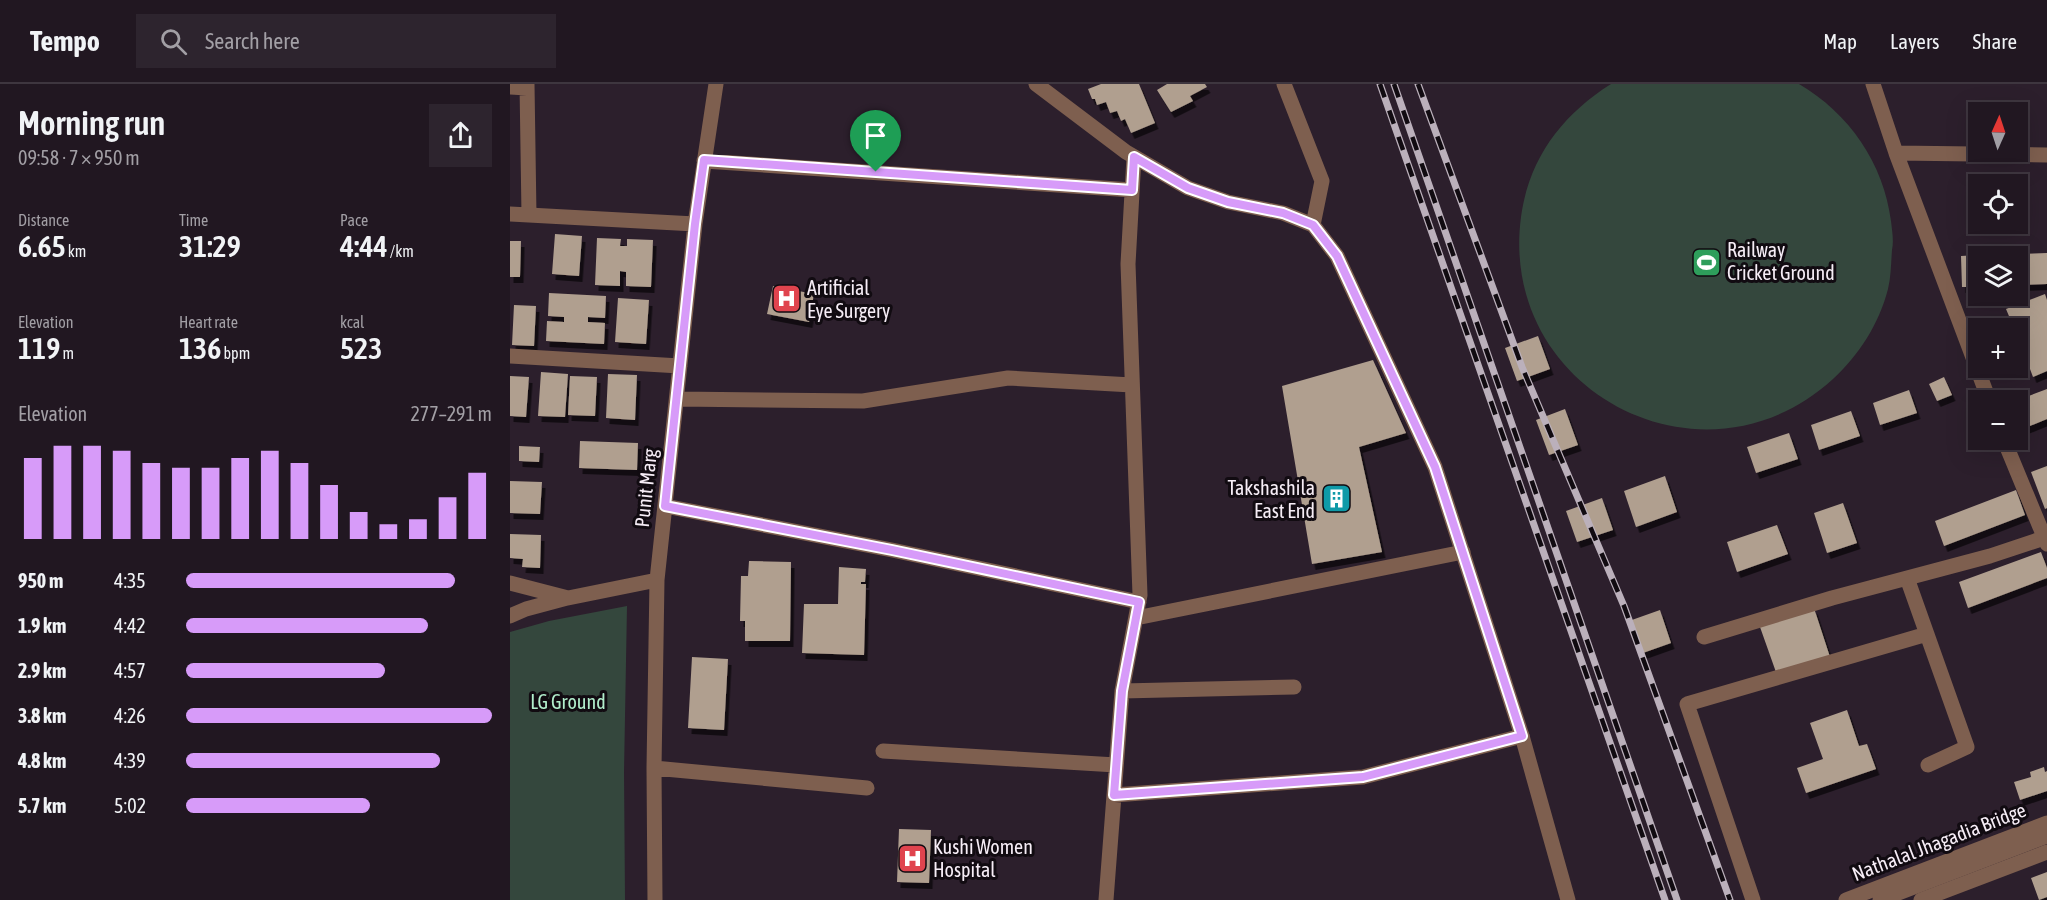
<!DOCTYPE html>
<meta charset="utf-8">
<style>
:root{--surface:#211721;--page:#2d242e;--text:#f1f3f6;--muted:#a29fa5;--line:#3e363f;--accent:#d79bf9}
body{margin:0;font-family:"Asap Condensed",sans-serif;background:var(--page);color:var(--text);height:100vh;display:flex;flex-direction:column;font-size:22px;white-space:nowrap}
*{box-sizing:border-box;margin:0}
p{font-size:20px;color:var(--muted)}
.icon{flex:none;width:33px;height:33px;fill:none;stroke:currentColor;stroke-width:2;stroke-linecap:round;stroke-linejoin:round}
.map{position:relative;flex:1;overflow:hidden}
.details{display:flex;flex-direction:column;background:var(--surface);width:510px}
.details>*{flex:none}
.needle{width:39px;rotate:3deg}
.fabs{position:absolute;left:1458px;top:18px;display:grid;gap:12px}
.fabs a{display:grid;place-items:center;width:60px;height:60px;border-radius:0px;background:var(--surface);box-shadow:0 6px 24px #0002,0 0 0 2px var(--line);font-size:30px}
.pin{position:absolute;display:grid;place-items:center;width:51px;height:51px;color:#fff;margin:-62px -26px;border-radius:50% 50% 50% 0;rotate:-45deg;box-shadow:0 0 6px #0007}
.pin .icon{rotate:45deg}
.round{display:grid;place-items:center;flex:none;width:63px;height:63px;border-radius:0px;background:var(--page)}
.headline{display:flex;align-items:center;justify-content:space-between;height:102px;padding:0 18px}
h1{font-size:33px;font-weight:600;line-height:45px}
.metrics{display:grid;grid-template-columns:repeat(3,1fr);gap:9px;height:102px;padding:6px 18px}
.metrics div{display:grid;align-content:center}
.metrics b{font-size:30px;font-weight:600}
.metrics small{font-size:16px;font-weight:400}
.metrics p{font-size:16px}
.chart{height:168px;padding:12px 18px}
.chart p{display:flex;justify-content:space-between}
.chart svg{width:100%;height:108px;margin-top:6px;stroke:var(--accent);stroke-width:6}
ul{padding:0 18px;list-style:none;font-size:20px}
li{display:grid;grid-template-columns:96px 72px 1fr;align-items:center;height:45px}
li i{height:15px;border-radius:8px;background:var(--accent)}
header{display:flex;align-items:center;gap:36px;box-sizing:border-box;height:84px;padding:0 30px;background:var(--surface);border-bottom:2px solid var(--line)}
header strong{font-size:28px}
nav{display:flex;gap:33px;margin-inline-start:auto;font-size:21px}
.search{width:420px;height:54px;background:var(--page);display:flex;align-items:center;gap:15px;box-sizing:border-box;padding:0 21px;border-radius:0px;color:var(--muted);font-size:22px}
main{display:flex;flex:1;min-height:0}
.map>svg:first-child{display:block}
.green{fill:#34473d}
.building{fill:#b09f8f;filter:url(#shadow)}
.lines{fill:none;stroke-linecap:round;stroke-linejoin:round}
.minor{stroke:#7e5f4f;stroke-width:15}
.tertiary{stroke:#7e5f4f;stroke-width:15}
.rail-casing{stroke:#bbb0bb;stroke-width:7}
.rail{stroke:#110b11;stroke-width:4.5;stroke-dasharray:14;stroke-linecap:butt}
.route-casing{stroke:#fff;stroke-width:12}
.route{stroke:#d79bf9;stroke-width:8}
.labels{text-anchor:middle;stroke-width:6;stroke-linejoin:round;paint-order:stroke}
.poi-label{font-size:20px;fill:#f6edf6;stroke:#110b11;text-anchor:start}
.street-label{font-size:20px;fill:#f6edf6;stroke:#110b11}
.park-label{font-size:20px;fill:#b1eecc;stroke:#110b11}
</style>
<header>
<strong>Tempo</strong>
<div class="search"><svg class="icon" aria-label="search" viewBox="0 0 24 24"><circle cx="10" cy="10" r="6"/><path d="M15 15l6 6"/></svg>Search here</div>
<nav><a>Map</a><a>Layers</a><a>Share</a></nav>
</header>
<main>
<section class="details">
<div class="headline"><div><h1>Morning run</h1><p>09:58 · 7 × 950 m</p></div><a class="round"><svg class="icon" aria-label="share" viewBox="0 0 24 24"><path d="M12 15V3M7 8l5-5 5 5M5 13v7h14v-7"/></svg></a></div>
<div class="metrics">
<div><p>Distance</p><b>6.65<small> km</small></b></div>
<div><p>Time</p><b>31:29</b></div>
<div><p>Pace</p><b>4:44<small> /km</small></b></div>
</div>
<div class="metrics">
<div><p>Elevation</p><b>119<small> m</small></b></div>
<div><p>Heart rate</p><b>136<small> bpm</small></b></div>
<div><p>kcal</p><b>523</b></div>
</div>
<div class="chart"><p><span>Elevation</span>277–291 m</p>
<svg viewBox="0 0 160 44" preserveAspectRatio="none"><path d="M5 44V11M15 44V6M25 44V6M35 44V8M45 44V13M55 44V15M65 44V15M75 44V11M85 44V8M95 44V13M105 44V22M115 44V33M125 44V38M135 44V36M145 44V27M155 44V17"/></svg>
</div>
<ul>
<li><b>950 m</b>4:35<i style="width:88%"></i></li>
<li><b>1.9 km</b>4:42<i style="width:79%"></i></li>
<li><b>2.9 km</b>4:57<i style="width:65%"></i></li>
<li><b>3.8 km</b>4:26<i style="width:100%"></i></li>
<li><b>4.8 km</b>4:39<i style="width:83%"></i></li>
<li><b>5.7 km</b>5:02<i style="width:60%"></i></li>
</ul>
</section>
<div class="map">
<svg width="1537" height="816" viewBox="0 0 1537 816">
<defs>
<filter id="shadow"><feDropShadow dx="3.5" dy="6" stdDeviation="0" flood-color="#0009"/></filter>
</defs>
<rect width="100%" height="100%" fill="#2c1f2c"/>
<path class="green" d="M 1101,0 L 1289,0 C 1339,29 1374,80 1381,137 C 1382,147 1384,156 1382,166 C 1381,179 1381,193 1378,205 C 1369,240 1349,271 1323,295 C 1193,414 988,307 1011,133 C 1019,74 1052,31 1101,0 Z
M 117,522 L 114,688 L 115,816 L 0,816 L 0,548 L 39,537 Z"/>
<path class="building" d="M 591,0 L 629,0 L 645,39 L 621,49 L 615,35 L 611,37 L 607,27 L 600,29 L 596,18 L 587,21 L 585,15 L 582,15 L 578,5 Z
M 657,0 L 695,0 L 697,3 L 680,12 L 683,17 L 661,28 L 647,6 Z
M 45,150 L 72,152 L 69,192 L 42,190 Z
M 87,154 L 111,155 L 110,162 L 117,162 L 117,155 L 143,156 L 141,203 L 116,202 L 116,188 L 110,187 L 110,202 L 85,201 Z
M 0,157 L 11,157 L 10,193 L 0,193 Z
M 1537,169 L 1537,200 L 1508,201 L 1508,172 L 1483,172 L 1483,171 Z
M 1468,171 L 1468,203 L 1452,203 L 1451,172 Z
M 263,202 L 304,210 L 299,238 L 257,230 Z
M 39,209 L 96,212 L 95,234 L 78,233 L 78,238 L 95,239 L 94,260 L 36,257 L 37,237 L 54,238 L 54,233 L 38,232 Z
M 1535,210 L 1537,216 L 1537,287 L 1523,293 L 1508,253 L 1508,244 L 1504,244 L 1496,225 Z
M 108,214 L 139,216 L 136,260 L 105,258 Z
M 4,221 L 26,222 L 24,262 L 2,261 Z
M 1028,252 L 1040,285 L 1007,297 L 995,264 Z
M 863,276 L 896,349 L 849,363 L 872,468 L 802,480 L 772,302 Z
M 31,288 L 58,290 L 55,333 L 28,332 Z
M 98,290 L 127,291 L 125,336 L 96,334 Z
M 0,292 L 19,293 L 16,333 L 0,332 Z
M 60,292 L 87,293 L 85,332 L 58,331 Z
M 1434,293 L 1442,311 L 1427,317 L 1419,300 Z
M 1537,305 L 1537,335 L 1510,346 L 1508,340 L 1508,316 Z
M 1399,306 L 1407,329 L 1370,341 L 1363,319 Z
M 1055,325 L 1068,361 L 1039,371 L 1026,336 Z
M 1341,327 L 1350,352 L 1309,366 L 1301,341 Z
M 1279,349 L 1288,375 L 1246,389 L 1237,363 Z
M 70,357 L 128,359 L 127,386 L 69,384 Z
M 9,362 L 30,363 L 29,378 L 9,377 Z
M 1537,382 L 1537,424 L 1535,425 L 1521,388 Z
M 1155,392 L 1167,428 L 1126,443 L 1114,407 Z
M 0,397 L 32,398 L 30,430 L 0,429 Z
M 1506,406 L 1515,431 L 1434,462 L 1425,437 Z
M 1092,414 L 1103,446 L 1067,458 L 1056,427 Z
M 1333,419 L 1347,459 L 1317,469 L 1304,429 Z
M 1267,441 L 1278,470 L 1227,488 L 1217,458 Z
M 0,450 L 31,451 L 30,484 L 12,483 L 13,475 L 0,474 Z
M 1531,468 L 1537,484 L 1537,494 L 1458,524 L 1449,498 Z
M 239,477 L 281,478 L 280,557 L 235,557 L 235,537 L 230,537 L 231,492 L 238,492 Z
M 329,483 L 356,485 L 355,498 L 351,498 L 351,500 L 356,500 L 354,571 L 292,569 L 294,520 L 328,520 Z
M 1304,524 L 1320,573 L 1267,591 L 1250,543 Z
M 1150,526 L 1161,559 L 1130,570 L 1119,537 Z
M 182,573 L 218,575 L 214,646 L 178,644 Z
M 1337,626 L 1349,662 L 1357,660 L 1366,685 L 1296,709 L 1287,684 L 1313,675 L 1300,639 Z
M 1534,683 L 1535,688 L 1537,687 L 1537,707 L 1510,716 L 1504,698 L 1521,693 L 1520,688 Z
M 389,745 L 421,746 L 419,799 L 387,798 Z
M 1537,788 L 1537,813 L 1529,816 L 1521,794 Z"/>
<g class="lines">
<path class="minor" d="M 17,0 L 19,131
M 774,0 L 812,97 L 803,141
M 1363,0 L 1386,69 L 1537,71
M 0,3 L 17,4
M 1386,69 L 1479,316
M 194,77 L 622,106
M 0,130 L 185,140
M 0,272 L 170,282
M 167,315 L 353,317 L 498,294 L 622,301
M 1494,356 L 1537,460
M 155,422 L 382,466 L 629,518
M 1397,494 L 1457,663 L 1418,681
M 0,499 L 58,514 L 147,496
M 0,532 L 16,525 L 57,514
M 626,534 L 953,468
M 1194,553 L 1322,514 L 1480,472 L 1537,453
M 612,607 L 784,603
M 373,667 L 606,681
M 144,684 L 357,704
M 604,711 L 853,693 L 1012,652
M 145,816 L 144,684 L 147,496 L 185,140 L 206,0
M 596,816 L 612,607 L 630,511 L 618,180 L 624,73
M 1243,816 L 1177,620 L 1417,550
M 1411,816 L 1537,768"/>
<path class="tertiary" d="M 526,0 L 616,68 L 678,104 L 718,118 L 773,129 L 803,141 L 827,172 L 925,383 L 1012,652 L 1058,816
M 1336,816 L 1537,739
M 1370,816 L 1537,752"/>
<defs>
<path id="rail" d="M 870,0 L 1155,816
M 884,0 L 1167,816
M 908,0 L 1012,283 L 1114,522 L 1220,816"/>
</defs>
<use href="#rail" class="rail-casing"/>
<use href="#rail" class="rail"/>
</g>
<g class="lines">
<defs>
<path id="route" d="M 624,73 L 678,104 L 718,118 L 773,129 L 803,141 L 827,172 L 925,383 L 1012,652 L 853,693 L 604,711 L 612,607 L 629,518 L 382,466 L 155,422 L 185,140 L 194,76 L 622,106 Z"/>
</defs>
<use href="#route" class="route-casing"/>
<use href="#route" class="route"/>
</g>
<defs>
<symbol id="stadium-square" viewBox="-11 -11 22 22"><rect x="-9" y="-9" width="18" height="18" rx="4" fill="#2e9e5b" stroke="#110b11"/><path d="M0-5a6.5 5 0 1 0 0 10a6.5 5 0 1 0 0-10ZM-3.5-1.8h7v3.6h-7Z" fill="#fff"/></symbol>
<symbol id="hospital-square" viewBox="-11 -11 22 22"><rect x="-9" y="-9" width="18" height="18" rx="4" fill="#e0444e" stroke="#110b11"/><path d="M-5-5h3v3.5h4V-5h3V5h-3V1.5h-4V5h-3Z" fill="#fff"/></symbol>
<symbol id="building-square" viewBox="-11 -11 22 22"><rect x="-9" y="-9" width="18" height="18" rx="4" fill="#0f9aa8" stroke="#110b11"/><path d="M-4-6H4V6H1V3H-1V6H-4ZM-2.5-4.3h1.7v1.8h-1.7ZM.8-4.3h1.7v1.8H.8ZM-2.5-1h1.7V.8h-1.7ZM.8-1h1.7V.8H.8Z" fill="#fff"/></symbol>
</defs>
<g fill-rule="evenodd">
<use href="#stadium-square" x="1180" y="162" width="33" height="33"/>
<use href="#hospital-square" x="260" y="198" width="33" height="33"/>
<use href="#building-square" x="810" y="398" width="33" height="33"/>
<use href="#hospital-square" x="386" y="758" width="33" height="33"/>
</g>
<g class="labels">
<g class="poi-label">
<text x="1217" y="173">Railway<tspan x="1217" dy="23">Cricket Ground</tspan></text>
<text x="297" y="211">Artificial<tspan x="297" dy="23">Eye Surgery</tspan></text>
<text x="805" y="411" text-anchor="end">Takshashila<tspan x="805" dy="23">East End</tspan></text>
<text x="423" y="770">Kushi Women<tspan x="423" dy="23">Hospital</tspan></text>
</g>
<g class="street-label">
<text transform="translate(136 404) rotate(-84)" y="7">Punit Marg</text>
<text transform="translate(1429 758) rotate(-21)" y="7">Nathalal Jhagadia Bridge</text>
</g>
<g class="park-label">
<text x="58" y="625">LG Ground</text>
</g>
</g>
</svg>
<div class="fabs">
<a><svg class="needle" viewBox="-14 -14 28 28"><path d="M0-13l5 13h-10z" fill="#e53935"/><path d="M0 13l5-13h-10z" fill="#a29fa5"/></svg></a>
<a><svg class="icon" aria-label="locate" viewBox="0 0 24 24"><circle cx="12" cy="12" r="6"/><path d="M12 2v4M12 18v4M2 12h4M18 12h4"/></svg></a>
<a><svg class="icon" aria-label="layers" viewBox="0 0 24 24"><path d="M12 4l9 5-9 5-9-5zM3 14l9 5 9-5"/></svg></a>
<a>+</a>
<a>−</a>
</div>
<div class="pin" style="left:366px;top:88px;background:#1e9e55"><svg class="icon" aria-label="arrive" viewBox="0 0 24 24"><path d="M6 21V4h12l-3 4 3 4H6"/></svg></div>
</div>
</main>
